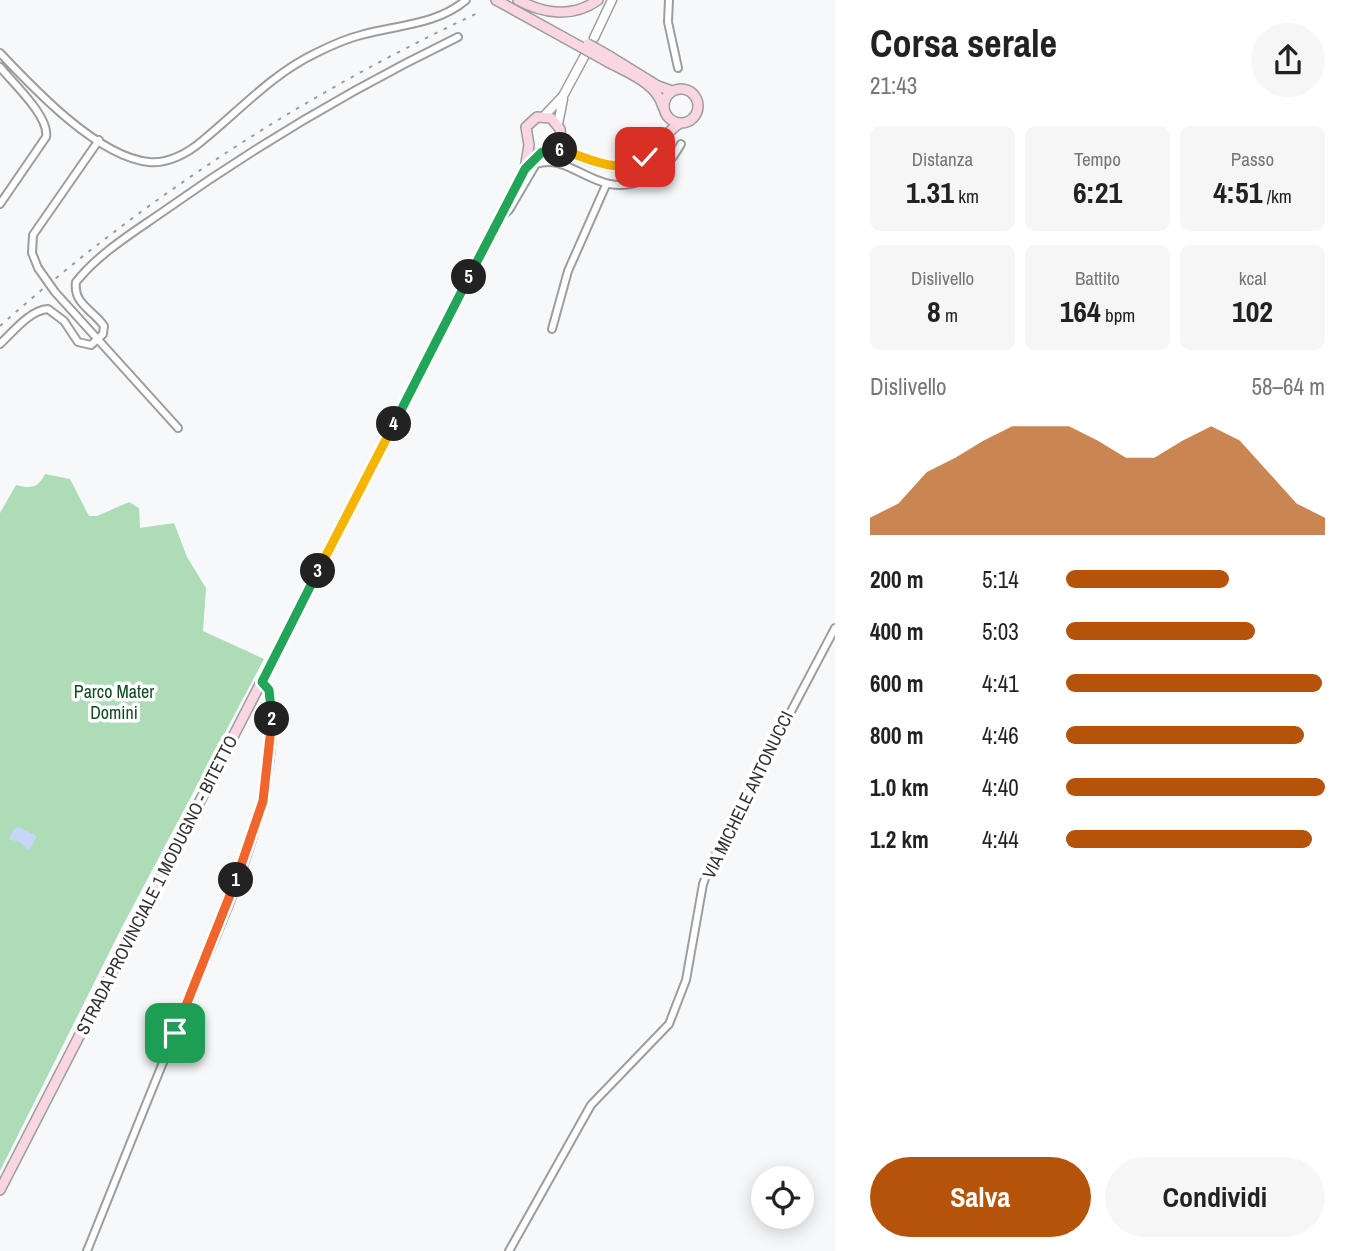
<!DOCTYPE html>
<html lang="it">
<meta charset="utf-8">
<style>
:root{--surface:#fff;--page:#f6f6f6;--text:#222;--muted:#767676;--accent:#b45309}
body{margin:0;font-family:"Archivo Narrow",sans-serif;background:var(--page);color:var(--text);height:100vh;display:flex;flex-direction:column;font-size:26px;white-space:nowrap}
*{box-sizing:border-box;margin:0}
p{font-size:23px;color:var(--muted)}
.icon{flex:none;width:38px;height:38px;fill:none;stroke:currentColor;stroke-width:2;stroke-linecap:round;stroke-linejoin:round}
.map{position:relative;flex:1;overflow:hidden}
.sheet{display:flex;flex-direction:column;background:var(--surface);width:525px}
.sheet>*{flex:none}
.controls{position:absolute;left:751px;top:1166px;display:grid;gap:14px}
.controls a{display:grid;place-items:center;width:63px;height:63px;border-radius:50%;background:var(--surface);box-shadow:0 4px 18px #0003;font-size:35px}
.pin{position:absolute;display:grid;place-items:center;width:60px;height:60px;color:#fff;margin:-30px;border-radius:14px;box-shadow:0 4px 10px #0006}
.km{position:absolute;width:35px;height:35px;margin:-18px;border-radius:50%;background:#222;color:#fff;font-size:19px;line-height:35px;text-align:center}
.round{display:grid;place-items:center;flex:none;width:74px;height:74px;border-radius:37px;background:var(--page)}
.summary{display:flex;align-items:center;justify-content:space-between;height:119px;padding:0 35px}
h1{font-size:38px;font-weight:800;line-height:52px}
.figures{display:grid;grid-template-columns:repeat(3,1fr);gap:10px;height:119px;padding:7px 35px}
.figures div{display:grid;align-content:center;border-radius:10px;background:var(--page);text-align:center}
.figures b{font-size:30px;font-weight:800}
.figures small{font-size:19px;font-weight:400}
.figures p{font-size:19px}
.chart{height:196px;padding:14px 35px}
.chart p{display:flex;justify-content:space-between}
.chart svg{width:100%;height:126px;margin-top:7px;fill:var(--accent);opacity:.7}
.cta{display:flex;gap:14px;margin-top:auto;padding:14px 35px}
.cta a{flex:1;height:80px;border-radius:42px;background:var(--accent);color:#fff;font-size:28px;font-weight:800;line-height:80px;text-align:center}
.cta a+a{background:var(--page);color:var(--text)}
ul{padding:0 35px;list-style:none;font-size:23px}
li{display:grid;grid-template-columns:112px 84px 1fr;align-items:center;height:52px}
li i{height:18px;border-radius:9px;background:var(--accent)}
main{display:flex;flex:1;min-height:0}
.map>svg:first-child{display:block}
.green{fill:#addcb7}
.water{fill:#c6d7f6}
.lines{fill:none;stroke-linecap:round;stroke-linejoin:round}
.minor-casing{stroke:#9b9d9e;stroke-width:10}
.tertiary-casing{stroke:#9b9d9e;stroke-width:11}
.secondary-casing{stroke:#9b9d9e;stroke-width:12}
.minor{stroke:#fff;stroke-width:6}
.tertiary{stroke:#fff;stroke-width:8}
.secondary{stroke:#f9d6e1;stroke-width:9}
.rail{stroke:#9b9c9d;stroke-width:2;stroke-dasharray:3.5 7;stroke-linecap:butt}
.minor-bridge-casing{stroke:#9b9d9e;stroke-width:10;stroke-linecap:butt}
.secondary-bridge-casing{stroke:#9b9d9e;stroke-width:12;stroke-linecap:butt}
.minor-bridge{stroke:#fff;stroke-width:6}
.secondary-bridge{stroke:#f9d6e1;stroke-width:9}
.split-1-casing{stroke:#fff;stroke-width:14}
.split-2-casing{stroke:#fff;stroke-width:14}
.split-3-casing{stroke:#fff;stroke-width:14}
.split-4-casing{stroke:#fff;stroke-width:14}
.split-5-casing{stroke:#fff;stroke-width:14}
.split-6-casing{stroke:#fff;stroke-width:14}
.split-7-casing{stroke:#fff;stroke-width:14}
.split-1{stroke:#f0652b;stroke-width:9}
.split-2{stroke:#f0652b;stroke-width:9}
.split-3{stroke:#22a559;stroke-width:9}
.split-4{stroke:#f5b400;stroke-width:9}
.split-5{stroke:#22a559;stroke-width:9}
.split-6{stroke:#22a559;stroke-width:9}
.split-7{stroke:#f5b400;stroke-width:9}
.labels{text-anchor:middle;stroke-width:7;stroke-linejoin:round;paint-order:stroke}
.park-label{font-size:18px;fill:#0f4923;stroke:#fff}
.street-label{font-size:18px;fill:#303131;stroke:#fff}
</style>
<main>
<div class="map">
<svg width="835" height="1251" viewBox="0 0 835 1251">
<rect width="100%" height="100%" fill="#f6f8fa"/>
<path class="green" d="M 45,474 L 70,479 L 89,516 L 97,516 L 129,502 L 139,508 L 140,528 L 174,523 L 187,557 L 206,588 L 203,631 L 264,659 L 122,927 L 0,1171 L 0,513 L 16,485 C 31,489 38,488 45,474 Z"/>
<path class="water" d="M 18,827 L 37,836 L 29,851 L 19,842 L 9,839 L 13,830 Z"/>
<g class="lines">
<defs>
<path id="minor" d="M 669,0 L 668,22 L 678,68
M 0,53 C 34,89 98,157 149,162 C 168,164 188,153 202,141 C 240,110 272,74 316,53 C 330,46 345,39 361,35 C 396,25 437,25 466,0
M 0,67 C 13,83 50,117 46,137 L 0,204
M 502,216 L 509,210 L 536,164 C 572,151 596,202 646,179 C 663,171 672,160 681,144
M 38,268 L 32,253 L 33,235 L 99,140
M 55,292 L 178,428
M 552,329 L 568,271 L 606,185
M 0,344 C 13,332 30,310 48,309 L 64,321 L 78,342 L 91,345 L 103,334 L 104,326 C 93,310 73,304 76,282 C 99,253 134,232 164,211 C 257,145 355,87 458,37
M 87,1251 C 119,1172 150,1093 183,1014 C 212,945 246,873 263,800 C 268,776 282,697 262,682
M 509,1251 L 591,1105 L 669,1024 L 686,980 L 703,884 L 710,865 L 835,628"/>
<path id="tertiary" d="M 594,38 L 612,0
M 544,116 L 563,96 L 584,57
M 558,124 L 563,99"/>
<path id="secondary" d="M 496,0 L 563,37
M 518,0 C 544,14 573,18 598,0
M 611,57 L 658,86 L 672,91
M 608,62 C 628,73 657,83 663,107
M664 106a17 17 0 1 1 34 0a17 17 0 1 1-34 0Z
M 553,149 C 582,154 616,180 643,158 C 657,148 665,133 680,123
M 0,1190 L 525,169 C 529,164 534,155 541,152 C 553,147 562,145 560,129 L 551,118 L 537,117 L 526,127 L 529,145 L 525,169"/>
</defs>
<use href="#minor" class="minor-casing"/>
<use href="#tertiary" class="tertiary-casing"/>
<use href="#secondary" class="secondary-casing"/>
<use href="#minor" class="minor"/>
<use href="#tertiary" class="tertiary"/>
<use href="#secondary" class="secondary"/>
<path class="rail" d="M 0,326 C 145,197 304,94 480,12"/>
<defs>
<path id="minor-bridge" d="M 38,268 L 55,292"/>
<path id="secondary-bridge" d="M 563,37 L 608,62
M 588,44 L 611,57"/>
</defs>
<use href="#minor-bridge" class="minor-bridge-casing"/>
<use href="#secondary-bridge" class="secondary-bridge-casing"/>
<use href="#minor-bridge" class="minor-bridge"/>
<use href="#secondary-bridge" class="secondary-bridge"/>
</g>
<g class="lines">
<defs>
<path id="split-1" d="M 175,1033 L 236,880"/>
<path id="split-2" d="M 236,880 L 263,801 L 272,719"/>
<path id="split-3" d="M 272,719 L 269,690 L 262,682 L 318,571"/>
<path id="split-4" d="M 318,571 L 394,424"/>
<path id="split-5" d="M 394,424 L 469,277"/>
<path id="split-6" d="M 469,277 L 525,169 L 542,152 L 560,150"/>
<path id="split-7" d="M 560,150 C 590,157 616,177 645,157"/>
</defs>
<use href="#split-1" class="split-1-casing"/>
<use href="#split-2" class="split-2-casing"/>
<use href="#split-3" class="split-3-casing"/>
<use href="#split-4" class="split-4-casing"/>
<use href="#split-5" class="split-5-casing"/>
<use href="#split-6" class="split-6-casing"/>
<use href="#split-7" class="split-7-casing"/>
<use href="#split-1" class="split-1"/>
<use href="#split-2" class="split-2"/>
<use href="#split-3" class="split-3"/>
<use href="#split-4" class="split-4"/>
<use href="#split-5" class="split-5"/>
<use href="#split-6" class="split-6"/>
<use href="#split-7" class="split-7"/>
</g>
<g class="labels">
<g class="park-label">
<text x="114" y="698">Parco Mater<tspan x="114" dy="21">Domini</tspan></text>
</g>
<g class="street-label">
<text transform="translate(748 795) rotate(-64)" y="6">VIA MICHELE ANTONUCCI</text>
<text transform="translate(157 885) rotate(-63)" y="6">STRADA PROVINCIALE 1 MODUGNO - BITETTO</text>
</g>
</g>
</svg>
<div class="controls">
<a><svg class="icon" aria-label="locate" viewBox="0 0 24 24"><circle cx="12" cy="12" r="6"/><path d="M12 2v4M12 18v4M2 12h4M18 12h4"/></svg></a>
</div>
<div class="pin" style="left:175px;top:1033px;background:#1e9e55"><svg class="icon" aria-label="arrive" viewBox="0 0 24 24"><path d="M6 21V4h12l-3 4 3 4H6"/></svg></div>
<div class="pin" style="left:645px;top:157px;background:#d93025"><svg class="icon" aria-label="check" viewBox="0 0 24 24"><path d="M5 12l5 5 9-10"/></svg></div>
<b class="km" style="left:236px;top:880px">1</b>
<b class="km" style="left:272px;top:719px">2</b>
<b class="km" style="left:318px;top:571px">3</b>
<b class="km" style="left:394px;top:424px">4</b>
<b class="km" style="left:469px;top:277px">5</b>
<b class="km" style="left:560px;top:150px">6</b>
</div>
<section class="sheet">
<div class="summary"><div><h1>Corsa serale</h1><p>21:43</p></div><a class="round"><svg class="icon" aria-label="share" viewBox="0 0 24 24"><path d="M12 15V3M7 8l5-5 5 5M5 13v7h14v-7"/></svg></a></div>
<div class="figures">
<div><p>Distanza</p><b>1.31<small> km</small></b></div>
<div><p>Tempo</p><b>6:21</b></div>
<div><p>Passo</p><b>4:51<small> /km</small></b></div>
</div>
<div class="figures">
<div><p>Dislivello</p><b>8<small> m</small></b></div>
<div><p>Battito</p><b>164<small> bpm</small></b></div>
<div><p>kcal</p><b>102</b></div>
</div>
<div class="chart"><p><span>Dislivello</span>58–64 m</p>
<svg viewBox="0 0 160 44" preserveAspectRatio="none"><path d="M0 44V38L10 33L20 22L30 17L40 11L50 6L60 6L70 6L80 11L90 17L100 17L110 11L120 6L130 11L140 22L150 33L160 38V44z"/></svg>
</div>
<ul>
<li><b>200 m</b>5:14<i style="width:63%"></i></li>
<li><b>400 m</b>5:03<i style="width:73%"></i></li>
<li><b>600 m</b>4:41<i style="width:99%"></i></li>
<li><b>800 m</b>4:46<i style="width:92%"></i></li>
<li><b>1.0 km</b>4:40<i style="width:100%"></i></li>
<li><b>1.2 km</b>4:44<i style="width:95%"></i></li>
</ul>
<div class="cta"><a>Salva</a><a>Condividi</a></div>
</section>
</main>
